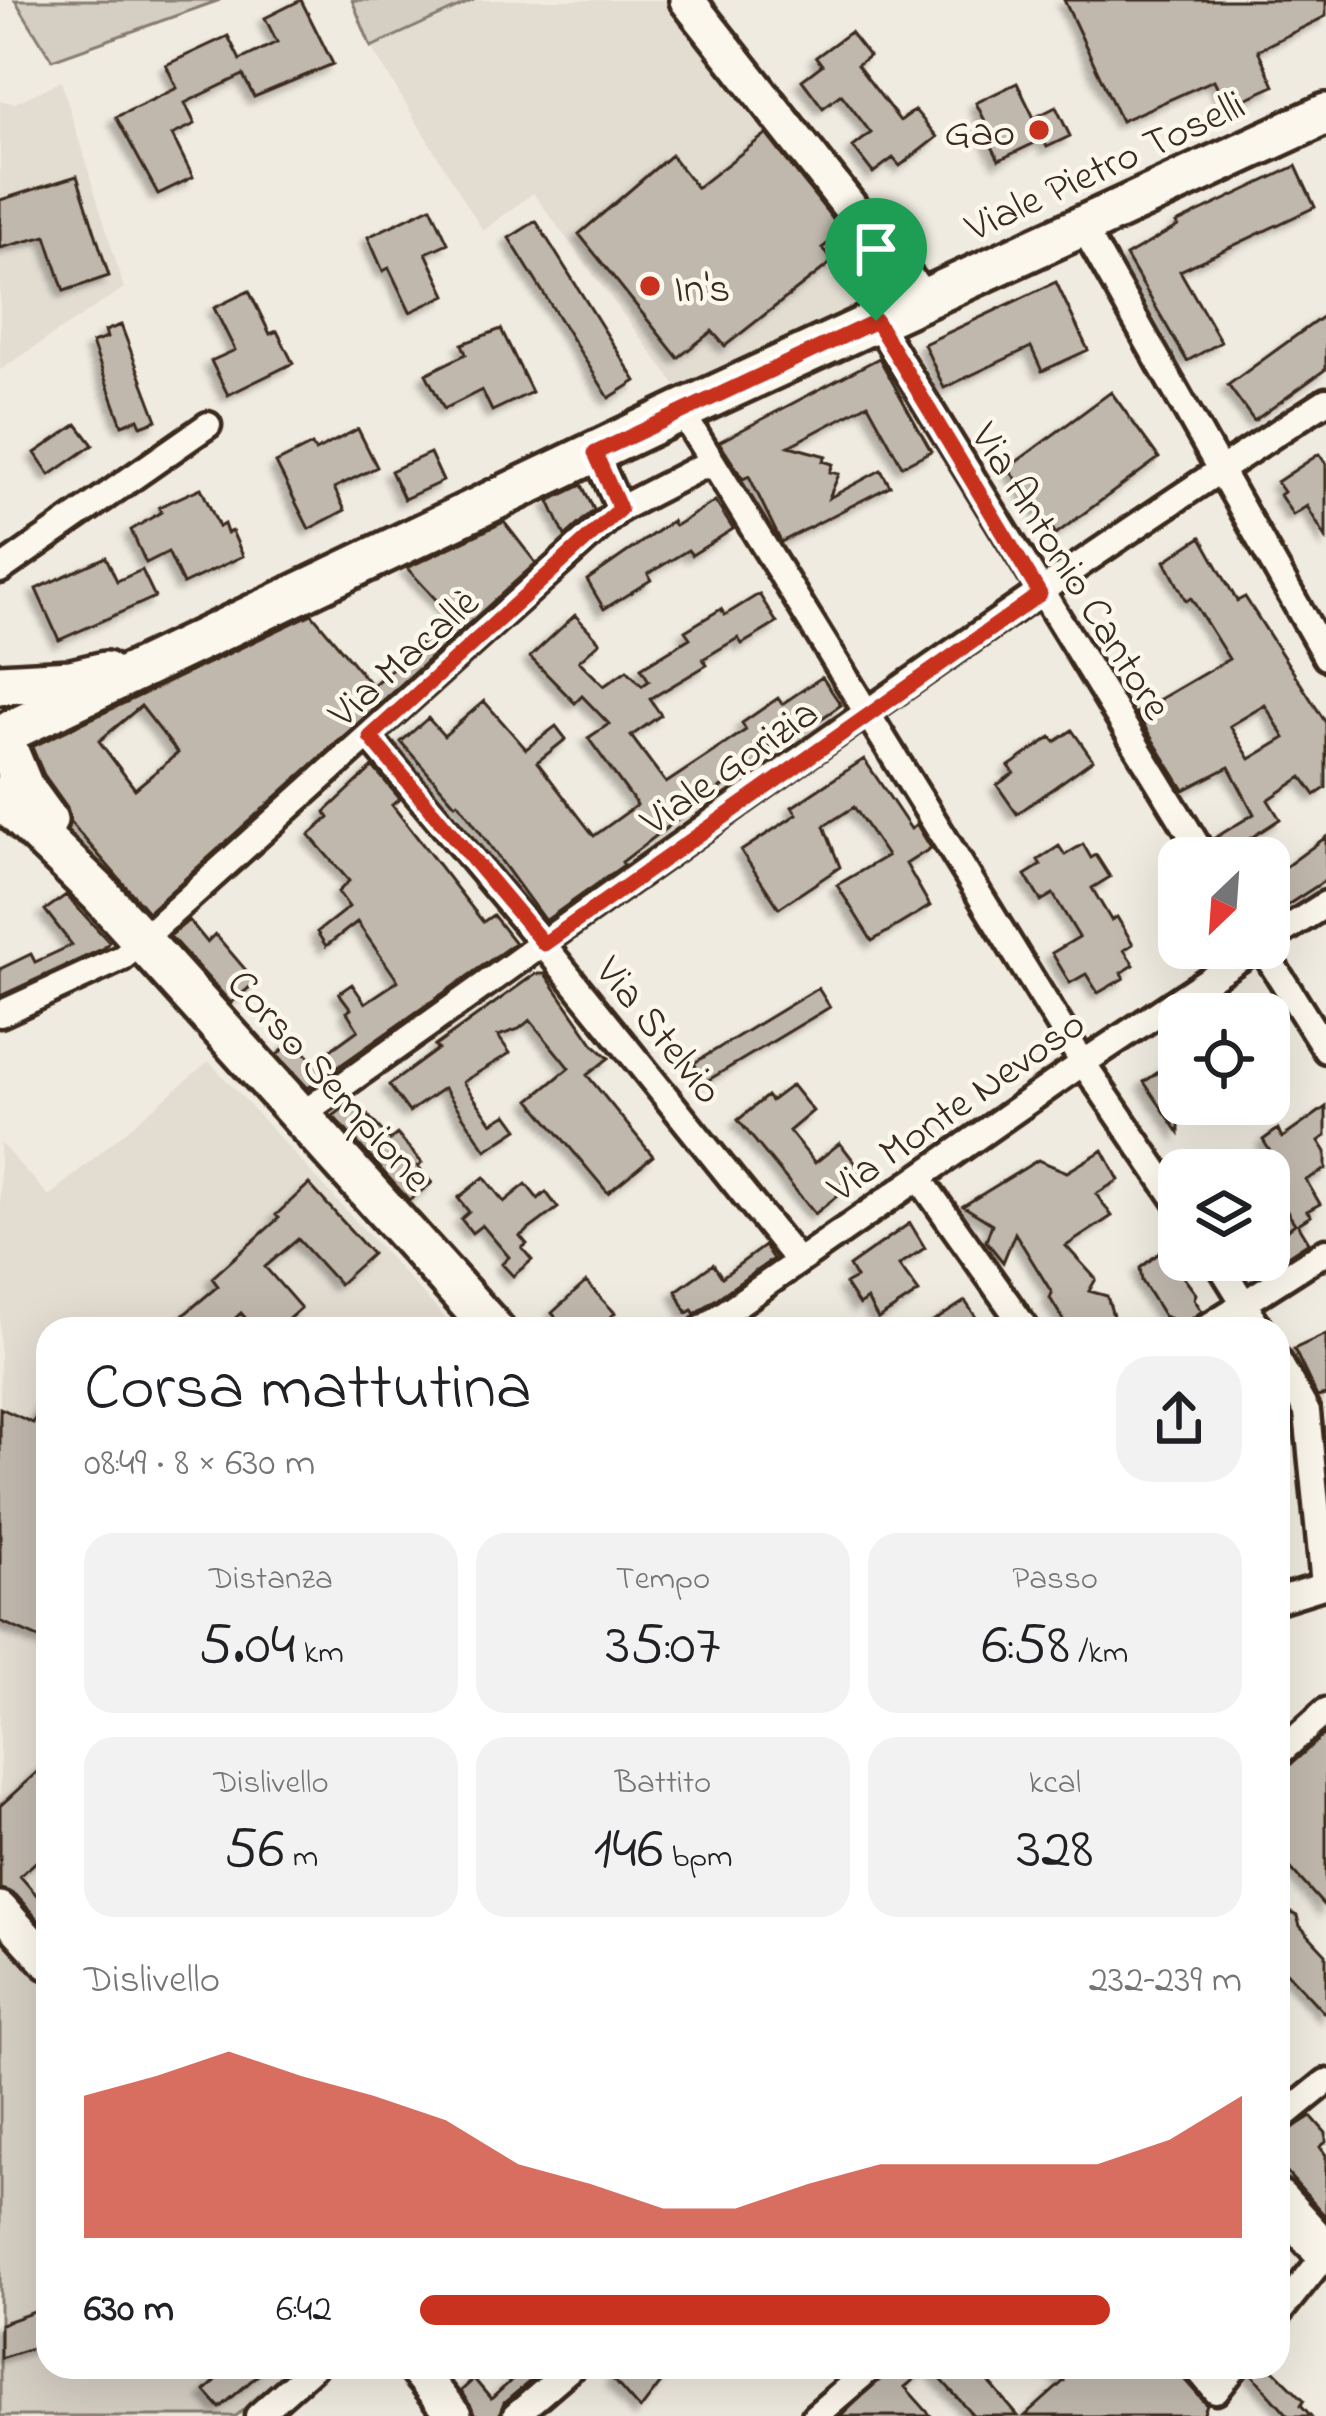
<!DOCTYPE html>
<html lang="it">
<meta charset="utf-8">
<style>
:root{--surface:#fff;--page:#f2f2f2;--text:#202124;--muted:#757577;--accent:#c8321e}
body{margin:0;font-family:"Indie Flower",sans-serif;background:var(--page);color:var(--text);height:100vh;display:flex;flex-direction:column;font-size:45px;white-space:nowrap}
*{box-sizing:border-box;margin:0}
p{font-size:39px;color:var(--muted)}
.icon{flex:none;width:66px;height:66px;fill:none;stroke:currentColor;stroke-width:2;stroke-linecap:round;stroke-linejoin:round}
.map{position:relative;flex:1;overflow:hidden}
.sheet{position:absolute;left:36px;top:1317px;width:1254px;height:1062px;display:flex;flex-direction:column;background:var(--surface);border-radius:36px;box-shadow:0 12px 48px #0002}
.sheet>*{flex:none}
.needle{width:78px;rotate:205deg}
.tools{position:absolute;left:1158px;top:837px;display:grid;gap:24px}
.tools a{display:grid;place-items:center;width:132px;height:132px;border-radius:24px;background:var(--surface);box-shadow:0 12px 48px #0002;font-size:60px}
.pin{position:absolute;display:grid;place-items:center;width:102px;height:102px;color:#fff;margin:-123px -51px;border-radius:50% 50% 50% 0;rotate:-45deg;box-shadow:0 0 12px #0007}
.pin .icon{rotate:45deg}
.round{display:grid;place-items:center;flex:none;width:126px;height:126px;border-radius:36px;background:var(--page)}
.headline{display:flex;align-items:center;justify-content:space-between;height:204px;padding:0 48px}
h1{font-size:66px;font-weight:600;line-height:90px}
.stats{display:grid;grid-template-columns:repeat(3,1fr);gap:18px;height:204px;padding:12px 48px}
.stats div{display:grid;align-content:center;border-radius:30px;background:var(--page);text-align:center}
.stats b{font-size:60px;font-weight:600}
.stats small{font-size:33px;font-weight:400}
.stats p{font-size:33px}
.chart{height:336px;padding:24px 48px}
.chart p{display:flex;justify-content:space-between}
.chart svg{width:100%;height:216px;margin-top:12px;fill:var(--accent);opacity:.7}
ul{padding:0 48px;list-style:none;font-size:39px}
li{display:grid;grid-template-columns:192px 144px 1fr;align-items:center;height:90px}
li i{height:30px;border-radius:15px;background:var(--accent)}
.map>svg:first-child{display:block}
.built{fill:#e2dcd1}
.green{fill:#d5cec3;stroke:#887c70;stroke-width:3}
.building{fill:#c0b8ad;stroke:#3b2a1e;stroke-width:3;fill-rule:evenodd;filter:url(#shadow)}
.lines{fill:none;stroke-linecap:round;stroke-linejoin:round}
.street-casing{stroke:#3b2a1e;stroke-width:33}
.secondary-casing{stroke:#3b2a1e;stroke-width:42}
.primary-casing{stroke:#3b2a1e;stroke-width:48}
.street{stroke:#fbf7ec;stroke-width:24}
.secondary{stroke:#fbf7ec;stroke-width:33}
.primary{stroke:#fbf7ec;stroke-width:39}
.route-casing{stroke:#fff;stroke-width:24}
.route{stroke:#c8321e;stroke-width:15}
.poi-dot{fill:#c8321e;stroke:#fbf7ec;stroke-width:4.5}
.labels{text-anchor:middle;stroke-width:9;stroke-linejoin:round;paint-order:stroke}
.poi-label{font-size:42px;fill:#3b2a1e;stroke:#fbf7ec;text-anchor:end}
.street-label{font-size:42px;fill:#3b2a1e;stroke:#fbf7ec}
</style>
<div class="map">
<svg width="1326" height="2416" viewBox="0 0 1326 2416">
<defs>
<filter id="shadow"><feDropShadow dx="-6" dy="6" stdDeviation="3" flood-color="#0004"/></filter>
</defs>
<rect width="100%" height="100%" fill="#f0ebe0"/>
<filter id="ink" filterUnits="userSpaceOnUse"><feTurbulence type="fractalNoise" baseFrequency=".00833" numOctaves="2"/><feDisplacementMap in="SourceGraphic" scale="24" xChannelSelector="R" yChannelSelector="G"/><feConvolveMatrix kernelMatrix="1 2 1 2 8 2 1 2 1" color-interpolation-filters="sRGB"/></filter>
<g filter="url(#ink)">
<path class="built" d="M 474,0 L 681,0 L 918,297 L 689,403 L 533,193 L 483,231 L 371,47 Z
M 61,81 L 124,288 L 0,370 L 0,101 L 15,103 Z
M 209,1061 L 455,1329 L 48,1329 L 48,1943 L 0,1891 L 0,1143 L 49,1196 Z"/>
<path class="green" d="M 15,0 L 220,0 L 52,60 Z
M 352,0 L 474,0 L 371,47 Z
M 0,1932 L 48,1985 L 48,2367 L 291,2367 L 236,2416 L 0,2416 Z"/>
<path class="building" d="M 301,0 L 333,64 L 254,97 L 243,75 L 185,103 L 195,124 L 172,135 L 193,177 L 158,194 L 116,117 L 177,88 L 166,65 L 228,36 L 240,60 L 277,42 L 265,18 Z
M 1064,0 L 1326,0 L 1326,16 L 1258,50 L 1274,86 L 1227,107 L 1214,80 L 1121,121 Z
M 850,32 L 869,56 L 857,65 L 900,121 L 915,110 L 937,137 L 900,166 L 893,158 L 873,173 L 853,147 L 871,133 L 841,94 L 823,108 L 802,80 L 822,65 L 816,57 Z
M 1017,83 L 1034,118 L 1056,107 L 1070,136 L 1047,147 L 1043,139 L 999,160 L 980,123 L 985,121 L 976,103 Z
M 766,134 L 843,232 L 822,248 L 833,261 L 725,346 L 712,331 L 678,358 L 579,234 L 671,155 L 697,188 Z
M 1296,166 L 1315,207 L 1180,271 L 1221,342 L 1187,361 L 1126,256 L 1178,226 L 1176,223 Z
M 77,176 L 109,276 L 64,291 L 46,236 L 0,248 L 0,200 Z
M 431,207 L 448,243 L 426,253 L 446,295 L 410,312 L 389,268 L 383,271 L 368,237 Z
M 536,221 L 636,381 L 609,398 L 509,238 Z
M 1056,282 L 1088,350 L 1042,371 L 1031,347 L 944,388 L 924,344 Z
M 249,291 L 270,334 L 277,331 L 293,363 L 228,395 L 211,361 L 235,350 L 214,308 Z
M 1326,314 L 1326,369 L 1254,421 L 1228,385 Z
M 121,325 L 157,420 L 141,426 L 138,419 L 122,425 L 92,343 L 107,338 L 105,331 Z
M 501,329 L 532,392 L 492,411 L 482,390 L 444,409 L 426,374 L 466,354 L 462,344 Z
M 879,358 L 931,451 L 902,466 L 868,404 L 789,446 L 826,456 L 823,461 L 833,464 L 830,472 L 839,474 L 829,498 L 881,470 L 890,486 L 781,542 L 749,476 L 743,479 L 719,442 Z
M 1111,392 L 1159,458 L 1056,534 L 1008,468 Z
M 77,424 L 93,445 L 50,475 L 35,453 Z
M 358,429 L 377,467 L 334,488 L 345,510 L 309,529 L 276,463 L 312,445 L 315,451 Z
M 430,453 L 443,481 L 404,499 L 391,471 Z
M 1319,454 L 1326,464 L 1326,538 L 1307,506 L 1293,515 L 1280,495 L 1284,492 L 1277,482 Z
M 582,485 L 594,510 L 565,536 L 549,501 Z
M 201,488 L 219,527 L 224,524 L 227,533 L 232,531 L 243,556 L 183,584 L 168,552 L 146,563 L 131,530 L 161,512 L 159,507 Z
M 715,501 L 733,529 L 692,555 L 688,550 L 648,574 L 651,580 L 604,609 L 587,580 L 672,521 L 675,526 Z
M 504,522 L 536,563 L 148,912 L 70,822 L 67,807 L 44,775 L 32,747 L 312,614 L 372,686 L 452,617 L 407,568 ZM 141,706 L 178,753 L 135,789 L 99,741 Z
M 1201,537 L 1237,601 L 1245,597 L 1326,723 L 1326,788 L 1315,795 L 1302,777 L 1268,800 L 1280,819 L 1223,856 L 1213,839 L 1254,814 L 1229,767 L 1184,790 L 1136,713 L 1229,659 L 1191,598 L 1186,601 L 1165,561 ZM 1265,705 L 1285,738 L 1250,759 L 1230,726 Z
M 106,557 L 117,581 L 142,570 L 155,597 L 59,640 L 36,589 Z
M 759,594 L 777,623 L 742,644 L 738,638 L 703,659 L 707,665 L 650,699 L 661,715 L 631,736 L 666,783 L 746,730 L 742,723 L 778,698 L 782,704 L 822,677 L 841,705 L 799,734 L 795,729 L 764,750 L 768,756 L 704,799 L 622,862 L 624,865 L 545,921 L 458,802 L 455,804 L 401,742 L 428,718 L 444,736 L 484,701 L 526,749 L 556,726 L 566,739 L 537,762 L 594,836 L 637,805 L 588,738 L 609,724 L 582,696 L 575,703 L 530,657 L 575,615 L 600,642 L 579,661 L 604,686 L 627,670 L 642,686 L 649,681 L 641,668 L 690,638 L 685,631 L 721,609 L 725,615 Z
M 1072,730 L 1093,760 L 1017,814 L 997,785 L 1014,773 L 1009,766 L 1051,737 L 1055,742 Z
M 864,759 L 911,829 L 917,825 L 931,848 L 906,864 L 930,906 L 872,941 L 837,885 L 887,856 L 854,807 L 824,826 L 840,867 L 779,908 L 741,851 L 797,814 L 792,807 Z
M 373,767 L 400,799 L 392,805 L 483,922 L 493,915 L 515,943 L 308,1088 L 277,1055 L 294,1040 L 314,1062 L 358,1030 L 347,1012 L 351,1009 L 339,993 L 352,984 L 365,1003 L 398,981 L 357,922 L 326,946 L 317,932 L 349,907 L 338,892 L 349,881 L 309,835 L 329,818 L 325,812 Z
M 1326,837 L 1326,880 L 1269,917 L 1269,879 Z
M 1083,844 L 1091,858 L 1096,855 L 1110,877 L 1092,888 L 1111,920 L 1117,917 L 1133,944 L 1124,950 L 1134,965 L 1121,973 L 1124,978 L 1098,993 L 1086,974 L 1070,983 L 1052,953 L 1079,937 L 1053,894 L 1041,901 L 1025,875 L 1041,865 L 1038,860 L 1059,846 L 1065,855 Z
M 66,895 L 109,942 L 104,948 L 0,996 L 0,969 L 31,954 L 35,962 L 72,945 L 45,910 Z
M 189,920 L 207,942 L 215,934 L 256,982 L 231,1003 L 170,936 Z
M 535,974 L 545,974 L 595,1046 L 609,1058 L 587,1075 L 653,1156 L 608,1193 L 530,1100 L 569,1068 L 530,1020 L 519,1029 L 498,1036 L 510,1053 L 463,1082 L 492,1123 L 507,1114 L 518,1129 L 486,1150 L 444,1088 L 409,1112 L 389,1085 L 438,1049 L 435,1046 Z
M 818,988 L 830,1007 L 705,1082 L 694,1063 Z
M 1179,1058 L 1179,1104 L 1203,1104 L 1179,1121 L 1179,1133 L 1144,1082 Z
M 792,1085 L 813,1111 L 789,1131 L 815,1163 L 840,1143 L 860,1169 L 838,1187 L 842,1192 L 815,1214 L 738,1120 L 767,1096 L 771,1101 Z
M 354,1100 L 390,1140 L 397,1134 L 422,1163 L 418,1167 L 432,1183 L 409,1200 L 333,1116 Z
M 1326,1107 L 1326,1136 L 1319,1141 L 1326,1152 L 1326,1169 L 1306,1180 L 1320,1204 L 1307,1211 L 1311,1216 L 1298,1224 L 1309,1242 L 1269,1268 L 1269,1244 L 1295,1224 L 1279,1199 L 1269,1205 L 1269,1185 L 1285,1175 L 1263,1140 L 1278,1129 L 1282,1138 Z
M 1103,1150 L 1119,1180 L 1096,1194 L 1112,1216 L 1066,1246 L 1096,1279 L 1089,1291 L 1107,1296 L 1117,1329 L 1074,1329 L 1067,1326 L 1050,1298 L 1052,1293 L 1015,1233 L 1003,1262 L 986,1241 L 992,1224 L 963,1206 L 1038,1160 L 1067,1172 Z
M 484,1177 L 504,1202 L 526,1184 L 538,1199 L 546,1192 L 558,1208 L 520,1236 L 527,1244 L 522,1248 L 532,1260 L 513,1276 L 502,1264 L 509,1257 L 482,1225 L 472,1233 L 461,1219 L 469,1212 L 458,1198 Z
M 309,1184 L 372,1254 L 339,1284 L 298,1239 L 265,1267 L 301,1308 L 277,1329 L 255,1329 L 241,1313 L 223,1329 L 167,1329 L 218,1286 L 212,1278 L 279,1218 L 276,1215 Z
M 910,1223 L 925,1248 L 899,1265 L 919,1292 L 878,1319 L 867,1299 L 859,1305 L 845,1284 L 856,1278 L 849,1266 Z
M 764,1246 L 773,1259 L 695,1314 L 692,1310 L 687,1313 L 676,1291 L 713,1264 L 722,1277 Z
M 1163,1250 L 1196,1294 L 1194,1299 L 1202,1311 L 1190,1320 L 1188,1329 L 1177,1329 L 1171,1319 L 1164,1316 L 1142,1281 L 1140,1268 Z
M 586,1282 L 615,1313 L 598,1329 L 580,1329 L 572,1321 L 565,1327 L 552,1313 Z
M 965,1301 L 984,1329 L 922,1329 Z
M 1326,1334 L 1326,1395 L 1317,1397 L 1294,1349 Z
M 48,1391 L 48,1642 L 0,1621 L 0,1408 L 33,1423 Z
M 1326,1733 L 1326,1908 L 1278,1854 L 1278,1770 L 1289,1766 Z
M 48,1762 L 48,1851 L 20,1876 L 48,1908 L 48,1917 L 41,1923 L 16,1895 L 0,1889 L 0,1806 Z
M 1286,1910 L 1297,1916 L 1300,1926 L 1326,1954 L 1326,2015 L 1278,1963 L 1278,1914 Z
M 1311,2116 L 1326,2133 L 1326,2142 L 1320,2147 L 1326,2155 L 1326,2217 L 1278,2163 L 1278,2137 Z
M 48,2307 L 48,2343 L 0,2358 L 0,2324 Z
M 230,2367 L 267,2367 L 220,2408 L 205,2391 Z
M 526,2367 L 547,2367 L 504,2403 L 499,2416 L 475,2416 L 461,2391 L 474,2379 L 491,2399 Z
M 623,2367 L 673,2367 L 640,2410 L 612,2378 Z
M 892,2367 L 929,2367 L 905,2387 L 931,2416 L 840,2416 Z
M 930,2367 L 997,2367 L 985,2377 L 1018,2416 L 974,2416 Z
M 1051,2367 L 1083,2367 L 1090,2375 L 1099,2367 L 1180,2367 L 1183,2378 L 1207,2405 L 1203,2416 L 1025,2416 L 1064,2381 Z
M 1251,2367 L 1271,2367 L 1304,2400 L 1301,2405 L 1311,2416 L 1289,2416 L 1250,2372 Z"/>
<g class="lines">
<defs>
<path id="street" d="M 1084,229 L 1326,657
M 876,321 L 1205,858
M 681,411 L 1083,1063 L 1179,1204
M 595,453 L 620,509
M 0,570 L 208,425
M 370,738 L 543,944 L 797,1260
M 155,928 L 620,509 L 703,466 L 715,467
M 1269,940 L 1326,904
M 1262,948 L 1326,1050
M 0,1014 L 122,958 L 143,941
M 298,1117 C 639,877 975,627 1326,401
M 920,1179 L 1026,1329
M 1217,1260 L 1260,1329
M 702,1329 L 1083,1063 L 1256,948
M 1204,1329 L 1326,1251
M 1278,1360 L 1307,1412 L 1324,1585
M 1278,1600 L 1326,1585
M 1278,1754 L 1326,1711
M 1278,2121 L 1326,2082
M 1278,2314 L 1326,2254
M 1196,2367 L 1216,2391 L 1235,2367
M 258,2416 L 313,2367
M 515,2416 L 572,2367
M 815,2416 L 872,2367"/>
<path id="secondary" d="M 687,0 L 923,300
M 0,1909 L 48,1962
M 414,2367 L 454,2416"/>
<path id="primary" d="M 0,684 L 71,680 L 105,672
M 12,730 L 681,411 L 1326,114
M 6,746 L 23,787 L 47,820
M 0,797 L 99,893 L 493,1329
M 1278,2200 L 1326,2253"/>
</defs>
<use href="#street" class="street-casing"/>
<use href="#secondary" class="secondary-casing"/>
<use href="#primary" class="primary-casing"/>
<use href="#street" class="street"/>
<use href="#secondary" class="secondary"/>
<use href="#primary" class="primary"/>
</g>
</g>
<g class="lines" filter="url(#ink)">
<defs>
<path id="route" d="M 876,321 L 1040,594 L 544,944 L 370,737 L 620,509 L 595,453 Z"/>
</defs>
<use href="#route" class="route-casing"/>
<use href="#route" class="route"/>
</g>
<g class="poi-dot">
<circle cx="1039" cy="130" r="12"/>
<circle cx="650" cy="286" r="12"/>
</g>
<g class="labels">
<g class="poi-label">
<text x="1015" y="145">Gao</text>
<text x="674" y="301" text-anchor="start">In's</text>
</g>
<g class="street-label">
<text transform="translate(1104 164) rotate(-25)" y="15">Viale Pietro Toselli</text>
<text transform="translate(1073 570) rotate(58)" y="15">Via Antonio Cantore</text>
<text transform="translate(402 656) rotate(-42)" y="15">Via Macallè</text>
<text transform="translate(728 765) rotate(-35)" y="15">Viale Gorizia</text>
<text transform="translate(661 1029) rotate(51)" y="15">Via Stelvio</text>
<text transform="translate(331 1079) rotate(48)" y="15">Corso Sempione</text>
<text transform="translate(955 1104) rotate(-35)" y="15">Via Monte Nevoso</text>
</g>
</g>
</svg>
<div class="tools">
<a><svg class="needle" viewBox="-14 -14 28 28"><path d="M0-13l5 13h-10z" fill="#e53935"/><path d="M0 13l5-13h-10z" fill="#757577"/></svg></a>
<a><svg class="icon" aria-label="locate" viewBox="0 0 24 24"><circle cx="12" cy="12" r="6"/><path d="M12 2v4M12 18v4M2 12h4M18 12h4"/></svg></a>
<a><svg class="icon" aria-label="layers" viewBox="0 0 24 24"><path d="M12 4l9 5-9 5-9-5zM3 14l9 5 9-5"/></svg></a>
</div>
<div class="pin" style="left:876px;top:321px;background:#1e9e55"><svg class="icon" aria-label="arrive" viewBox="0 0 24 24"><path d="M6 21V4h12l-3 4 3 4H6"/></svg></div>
<section class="sheet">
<div class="headline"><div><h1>Corsa mattutina</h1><p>08:49 · 8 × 630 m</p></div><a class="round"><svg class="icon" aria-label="share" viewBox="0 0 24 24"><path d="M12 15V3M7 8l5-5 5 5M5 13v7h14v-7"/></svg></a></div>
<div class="stats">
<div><p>Distanza</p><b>5.04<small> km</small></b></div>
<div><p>Tempo</p><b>35:07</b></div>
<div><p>Passo</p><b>6:58<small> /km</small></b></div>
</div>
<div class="stats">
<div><p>Dislivello</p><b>56<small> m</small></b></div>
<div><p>Battito</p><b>146<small> bpm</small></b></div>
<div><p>kcal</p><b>328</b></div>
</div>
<div class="chart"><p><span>Dislivello</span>232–239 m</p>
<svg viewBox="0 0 160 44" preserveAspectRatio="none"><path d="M0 44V15L10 11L20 6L30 11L40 15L50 20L60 29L70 33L80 38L90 38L100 33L110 29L120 29L130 29L140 29L150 24L160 15V44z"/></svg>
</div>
<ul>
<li><b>630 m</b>6:42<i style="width:84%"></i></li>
</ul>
</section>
</div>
